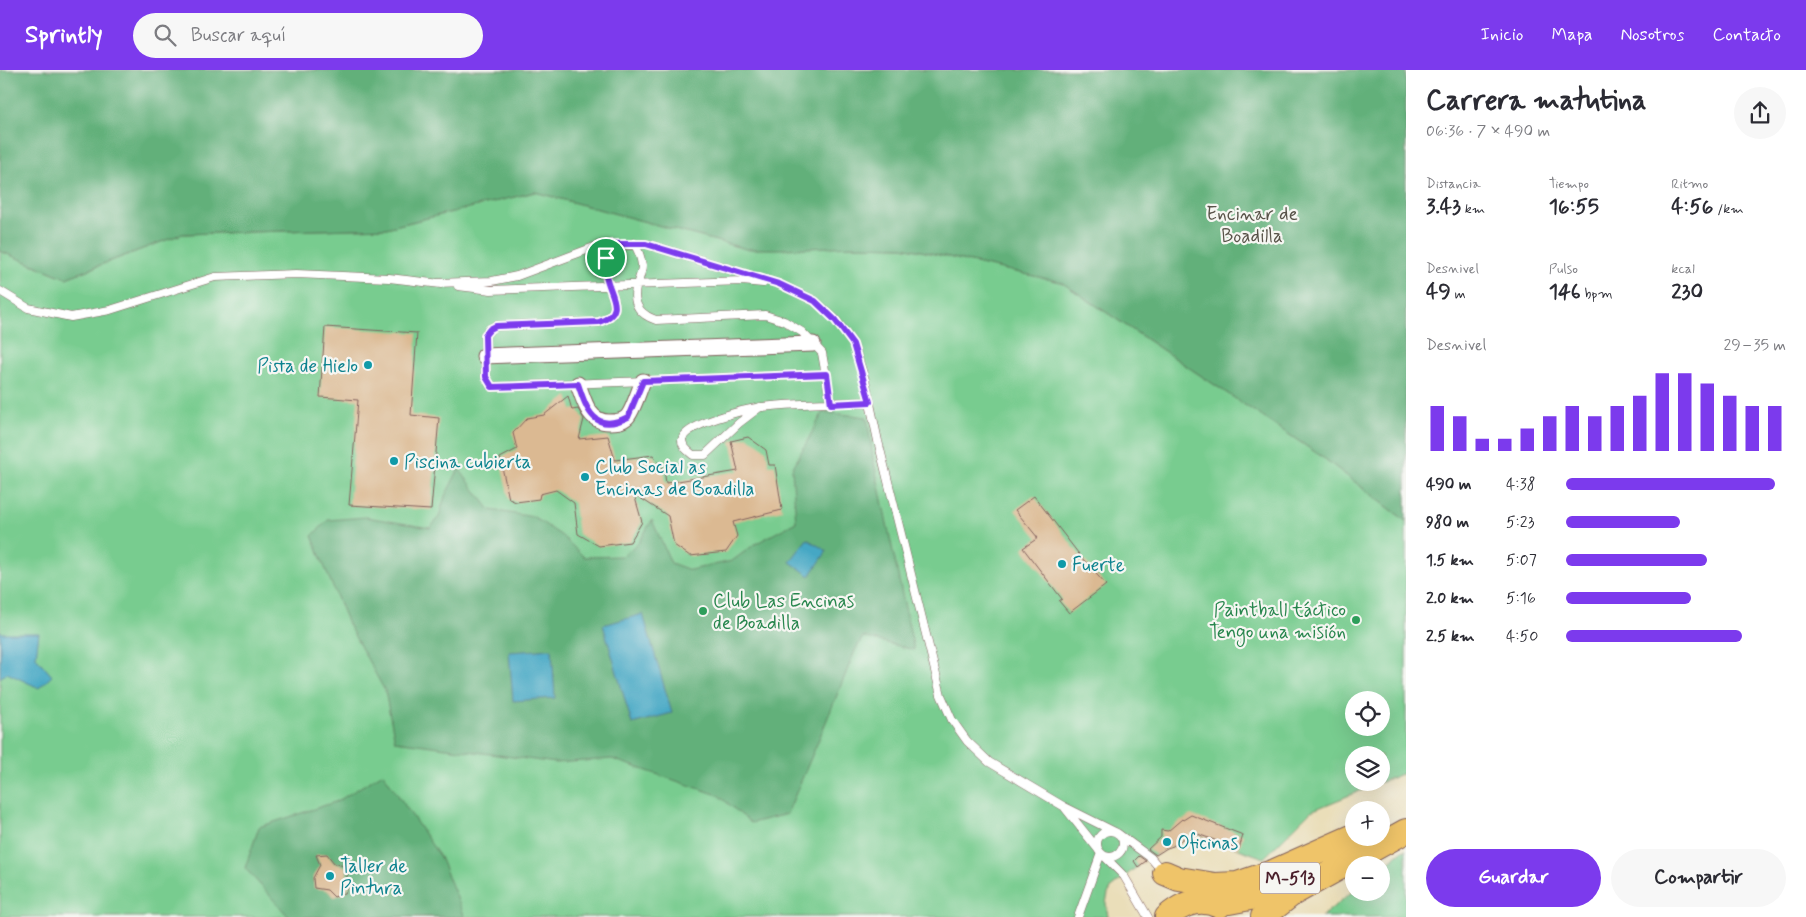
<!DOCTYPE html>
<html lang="es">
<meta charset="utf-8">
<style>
:root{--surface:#fff;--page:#f7f7f7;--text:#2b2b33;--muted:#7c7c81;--accent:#7c3aed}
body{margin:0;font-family:Mynerve,sans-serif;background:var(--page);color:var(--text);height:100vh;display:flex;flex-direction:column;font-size:19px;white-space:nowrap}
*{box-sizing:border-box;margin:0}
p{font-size:16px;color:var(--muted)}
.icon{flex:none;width:28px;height:28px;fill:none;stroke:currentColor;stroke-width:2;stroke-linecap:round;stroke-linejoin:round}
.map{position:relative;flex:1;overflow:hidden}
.sheet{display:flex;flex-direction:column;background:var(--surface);width:400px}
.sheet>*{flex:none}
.buttons{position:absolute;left:1345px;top:621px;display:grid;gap:10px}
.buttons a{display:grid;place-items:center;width:45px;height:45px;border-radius:50%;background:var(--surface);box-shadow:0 5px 20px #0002;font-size:25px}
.pin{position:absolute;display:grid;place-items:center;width:42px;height:42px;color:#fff;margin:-21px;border:2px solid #fff;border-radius:50%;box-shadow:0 1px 5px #0007}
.round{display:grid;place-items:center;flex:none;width:52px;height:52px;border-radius:26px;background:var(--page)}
.head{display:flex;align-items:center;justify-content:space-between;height:85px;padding:0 20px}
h1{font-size:28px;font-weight:800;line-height:38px}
.metrics{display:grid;grid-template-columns:repeat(3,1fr);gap:8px;height:85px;padding:5px 20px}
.metrics div{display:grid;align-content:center}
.metrics b{font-size:21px;font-weight:800}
.metrics small{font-size:14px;font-weight:400}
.metrics p{font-size:14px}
.chart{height:140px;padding:10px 20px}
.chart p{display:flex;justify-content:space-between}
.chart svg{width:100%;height:90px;margin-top:5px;stroke:var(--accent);stroke-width:6}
.primary-button{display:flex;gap:10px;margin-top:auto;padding:10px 20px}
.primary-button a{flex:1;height:58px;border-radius:30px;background:var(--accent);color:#fff;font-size:20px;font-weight:800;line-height:58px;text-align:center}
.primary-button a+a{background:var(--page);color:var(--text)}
ul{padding:0 20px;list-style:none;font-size:16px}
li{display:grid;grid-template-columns:80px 60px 1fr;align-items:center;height:38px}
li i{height:12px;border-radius:6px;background:var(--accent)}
header{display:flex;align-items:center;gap:30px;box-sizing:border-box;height:70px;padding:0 25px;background:var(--accent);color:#fff}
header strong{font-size:24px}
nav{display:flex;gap:28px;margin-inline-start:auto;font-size:18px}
.search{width:350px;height:45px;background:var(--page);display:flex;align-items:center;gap:12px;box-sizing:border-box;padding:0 18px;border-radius:28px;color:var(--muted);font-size:19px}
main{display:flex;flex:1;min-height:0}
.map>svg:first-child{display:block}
.green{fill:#78cc8f;stroke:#61765d;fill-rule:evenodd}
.forest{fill:#62b07a;stroke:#566852}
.water{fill:#44a7c4;stroke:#476378}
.building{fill:#dbb992}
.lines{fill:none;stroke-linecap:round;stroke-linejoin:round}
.lane-casing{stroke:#82625d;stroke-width:9}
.street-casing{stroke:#82625d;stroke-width:17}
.primary-casing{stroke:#82625d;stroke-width:26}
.lane{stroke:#fff;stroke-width:8}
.street{stroke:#fff;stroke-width:15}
.primary{stroke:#efc469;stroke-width:24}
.route-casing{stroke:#fff;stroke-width:10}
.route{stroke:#7c3aed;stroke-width:6}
.culture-dot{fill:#0f9aa8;stroke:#f6f6f2;stroke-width:2}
.leisure-dot{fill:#2e9e5b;stroke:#f6f6f2;stroke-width:2}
.labels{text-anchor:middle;stroke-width:4.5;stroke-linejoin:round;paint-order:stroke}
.shield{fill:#f6f6f2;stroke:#7e6067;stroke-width:1}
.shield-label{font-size:18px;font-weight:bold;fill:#4a1f2b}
.park-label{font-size:19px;fill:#585349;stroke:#f6f6f2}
.culture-label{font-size:19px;fill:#0d838f;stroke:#f6f6f2;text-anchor:start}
.leisure-label{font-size:19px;fill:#27864d;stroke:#f6f6f2;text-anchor:start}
</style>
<header>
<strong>Sprintly</strong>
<div class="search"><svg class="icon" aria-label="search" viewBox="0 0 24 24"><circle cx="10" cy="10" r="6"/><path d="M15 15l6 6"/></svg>Buscar aquí</div>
<nav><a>Inicio</a><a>Mapa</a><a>Nosotros</a><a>Contacto</a></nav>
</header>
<main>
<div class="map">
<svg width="1406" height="847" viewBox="0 0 1406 847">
<rect width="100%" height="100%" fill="#f6f6f2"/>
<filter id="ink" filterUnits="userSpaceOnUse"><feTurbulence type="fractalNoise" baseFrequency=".02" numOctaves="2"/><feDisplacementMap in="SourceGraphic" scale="10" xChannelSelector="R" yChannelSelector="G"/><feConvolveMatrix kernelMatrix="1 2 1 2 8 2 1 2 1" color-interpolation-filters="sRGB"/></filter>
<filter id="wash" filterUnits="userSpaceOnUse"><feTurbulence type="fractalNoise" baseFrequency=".0096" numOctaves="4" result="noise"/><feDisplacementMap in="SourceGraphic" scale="20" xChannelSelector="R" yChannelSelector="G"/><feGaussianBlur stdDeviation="1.12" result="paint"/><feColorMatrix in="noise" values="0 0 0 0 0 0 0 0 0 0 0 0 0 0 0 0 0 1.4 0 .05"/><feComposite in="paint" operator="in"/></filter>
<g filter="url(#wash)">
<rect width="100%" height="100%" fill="#eadeb9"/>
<path class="green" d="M 535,122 L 746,179 L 854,176 L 903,177 L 1061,212 L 1321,386 L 1406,451 L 1406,702 L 1311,741 L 1264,788 L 1191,762 L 1173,776 L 1167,778 L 1139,795 L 1112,817 L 1108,824 L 1106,833 L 1108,847 L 0,847 L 0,181 L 66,208 L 182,164 L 386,158 ZM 1354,630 L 1381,630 L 1381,658 L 1354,658 ZM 1354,685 L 1381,685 L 1381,712 L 1354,712 Z
M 1406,780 L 1406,847 L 1321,847 L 1354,820 L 1354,822 L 1381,822 L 1381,798 L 1402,781 Z"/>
<path class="forest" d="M 0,0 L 1406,0 L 1406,451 L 1321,386 L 1061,212 L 903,177 L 854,176 L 785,179 L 746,179 L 535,122 L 386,158 L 182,164 L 66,208 L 0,181 Z
M 823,342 L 867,347 L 873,388 L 914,580 L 863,567 L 855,581 L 819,669 L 787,744 L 751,753 L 718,725 L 612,689 L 556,693 L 395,671 L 385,621 L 348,554 L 312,466 L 328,450 L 366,447 L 430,458 L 439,447 L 445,426 L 459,399 L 490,440 L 534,447 L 562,466 L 584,487 L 623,486 L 639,472 L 652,450 L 671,493 L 690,500 L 732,491 L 755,474 L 796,452 L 792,399 Z
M 383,703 L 440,787 L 465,847 L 289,847 L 245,798 L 259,757 L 338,731 Z"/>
<path class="water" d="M 807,469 L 827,481 L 810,506 L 790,492 Z
M 643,544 L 672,643 L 632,654 L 603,555 Z
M 0,560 L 2,563 L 39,563 L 36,587 L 52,606 L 39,618 L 7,603 L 0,608 Z
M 552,579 L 555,628 L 513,631 L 509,582 Z"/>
<g id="blocks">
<path class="building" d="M 325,257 L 417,263 L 411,345 L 439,348 L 431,440 L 349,435 L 358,330 L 320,327 Z
M 568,326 L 572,340 L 578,339 L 584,349 L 579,369 L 608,366 L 615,390 L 653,385 L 664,399 L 666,413 L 738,401 L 731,371 L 748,367 L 766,380 L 769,395 L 775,395 L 782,440 L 733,452 L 737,466 L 726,482 L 690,486 L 674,475 L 668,446 L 634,424 L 642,452 L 630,472 L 599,476 L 578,464 L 574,433 L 556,420 L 540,424 L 539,429 L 516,432 L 509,429 L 500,388 L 517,379 L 513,363 L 527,348 L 544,345 Z
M 1034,426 L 1082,488 L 1106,515 L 1069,543 L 1059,531 L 1062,529 L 1023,478 L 1038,468 L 1015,440 Z
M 1191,745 L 1243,765 L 1239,779 L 1192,762 L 1173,776 L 1167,778 L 1156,785 L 1148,779 L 1161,767 L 1161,760 L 1168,761 L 1182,749 L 1183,750 Z
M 327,784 L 334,793 L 347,797 L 347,809 L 351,813 L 345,823 L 334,827 L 327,820 L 314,818 L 313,808 L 320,795 L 316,785 Z
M 1139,786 L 1146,791 L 1138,797 L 1134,791 Z"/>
</g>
</g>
<g filter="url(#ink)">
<use href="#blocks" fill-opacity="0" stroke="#82625d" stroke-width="1"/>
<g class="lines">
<defs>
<path id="lane" d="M 634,173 C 638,180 641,187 642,195 C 642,204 638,210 636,218 C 632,235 641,245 656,250 L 765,245 L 784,251 L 802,262 L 822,283 L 831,334
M 612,174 C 606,184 604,194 606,205 C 609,224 628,242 599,252 L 496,256 L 490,259 L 485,265 L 486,307 L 492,317 L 827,304
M 437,213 L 492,211 L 517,206 L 597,176 L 646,174 L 779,214 L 815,231 L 835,249 L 853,274 L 865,310 L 878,371 L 941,625 L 952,650 L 967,671 L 989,692 L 1063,736 L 1117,763 L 1151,788 L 1162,801
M 458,216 L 491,220 L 742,211 L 763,213
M 0,221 L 28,238 L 71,247 L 110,240 L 215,207 L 296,204 L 389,208 L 441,214
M 760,337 L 739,353 L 705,385 L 693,385 C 688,381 682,377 682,370 C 684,354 747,339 762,337 C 797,333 834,333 870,332
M 1065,738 L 1101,783 L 1124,806 L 1148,847
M1097 774a13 13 0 1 1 26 0a13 13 0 1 1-26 0Z
M 1078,847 L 1101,783"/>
<path id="street" d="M 484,286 L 813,274
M 578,314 C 584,330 588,352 609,352 C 615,352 622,352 627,347 C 633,341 639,320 643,311"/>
<path id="primary" d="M 1165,803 L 1179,809 L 1215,815 L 1237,814 L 1275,801 L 1354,766
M 1204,831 L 1229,832 L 1250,828 L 1283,811
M 1167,847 C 1182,834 1200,826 1219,836
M 1263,847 L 1292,824 L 1406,761"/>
</defs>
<use href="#lane" class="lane-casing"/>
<use href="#street" class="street-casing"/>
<use href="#primary" class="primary-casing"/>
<use href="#lane" class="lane"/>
<use href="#street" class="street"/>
<use href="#primary" class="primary"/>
</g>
</g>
<g class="lines" filter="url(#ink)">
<defs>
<path id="route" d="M 612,174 L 646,174 L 779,214 L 815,231 L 835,250 L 853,274 L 870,332 L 831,334 L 827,304 L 643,311 L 628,347 C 595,364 587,341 578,314 L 492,317 L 486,307 L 485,265 L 490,259 L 496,256 L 599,252 C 628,242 609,224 606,205 C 604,194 606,184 612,174 Z"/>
</defs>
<use href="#route" class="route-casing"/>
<use href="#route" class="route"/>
</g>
<g class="culture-dot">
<circle cx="368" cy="295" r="5"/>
<circle cx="394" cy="391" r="5"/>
<circle cx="585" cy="407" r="5"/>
<circle cx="1062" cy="494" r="5"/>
<circle cx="1167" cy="772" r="5"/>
<circle cx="330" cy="806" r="5"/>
</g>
<g class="leisure-dot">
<circle cx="703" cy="541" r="5"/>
<circle cx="1356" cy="550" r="5"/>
</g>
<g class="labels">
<rect class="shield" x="1260" y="792.5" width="60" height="31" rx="4"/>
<g class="shield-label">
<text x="1290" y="814">M-513</text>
</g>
<g class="park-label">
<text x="1252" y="150">Encinar de<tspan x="1252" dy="22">Boadilla</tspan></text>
</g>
<g class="culture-label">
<text x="358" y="302" text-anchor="end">Pista de Hielo</text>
<text x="404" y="398">Piscina cubierta</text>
<text x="595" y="403">Club Social as<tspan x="595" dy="22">Encinas de Boadilla</tspan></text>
<text x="1072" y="501">Fuerte</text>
<text x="1177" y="779">Oficinas</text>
<text x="340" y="802">Taller de<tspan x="340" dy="22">Pintura</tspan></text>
</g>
<g class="leisure-label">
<text x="713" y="537">Club Las Encinas<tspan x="713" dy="22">de Boadilla</tspan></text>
<text x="1346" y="546" text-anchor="end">Paintball táctico<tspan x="1346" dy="22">Tengo una misión</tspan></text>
</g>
</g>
</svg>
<div class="buttons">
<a><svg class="icon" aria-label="locate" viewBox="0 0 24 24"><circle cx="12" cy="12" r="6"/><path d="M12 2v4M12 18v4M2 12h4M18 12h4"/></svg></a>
<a><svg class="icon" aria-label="layers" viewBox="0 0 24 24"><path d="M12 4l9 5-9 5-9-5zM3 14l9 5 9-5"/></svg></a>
<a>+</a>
<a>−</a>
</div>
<div class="pin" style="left:606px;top:188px;background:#1e9e55"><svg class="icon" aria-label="arrive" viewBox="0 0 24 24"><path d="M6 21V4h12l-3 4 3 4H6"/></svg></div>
</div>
<section class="sheet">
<div class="head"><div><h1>Carrera matutina</h1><p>06:36 · 7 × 490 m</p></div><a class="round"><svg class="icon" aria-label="share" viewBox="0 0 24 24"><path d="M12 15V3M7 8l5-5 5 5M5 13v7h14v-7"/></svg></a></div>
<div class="metrics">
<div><p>Distancia</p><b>3.43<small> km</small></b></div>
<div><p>Tiempo</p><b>16:55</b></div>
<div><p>Ritmo</p><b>4:56<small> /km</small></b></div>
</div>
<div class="metrics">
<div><p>Desnivel</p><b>49<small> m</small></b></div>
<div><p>Pulso</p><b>146<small> bpm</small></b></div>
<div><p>kcal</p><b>230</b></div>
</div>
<div class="chart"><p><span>Desnivel</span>29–35 m</p>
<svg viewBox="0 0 160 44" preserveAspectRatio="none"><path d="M5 44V22M15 44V27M25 44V38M35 44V38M45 44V33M55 44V27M65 44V22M75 44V27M85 44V22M95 44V17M105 44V6M115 44V6M125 44V11M135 44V17M145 44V22M155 44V22"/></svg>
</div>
<ul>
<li><b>490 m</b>4:38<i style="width:95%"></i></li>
<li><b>980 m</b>5:23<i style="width:52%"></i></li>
<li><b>1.5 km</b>5:07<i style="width:64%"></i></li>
<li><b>2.0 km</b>5:16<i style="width:57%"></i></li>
<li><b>2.5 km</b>4:50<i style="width:80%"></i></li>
</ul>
<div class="primary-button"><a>Guardar</a><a>Compartir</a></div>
</section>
</main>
